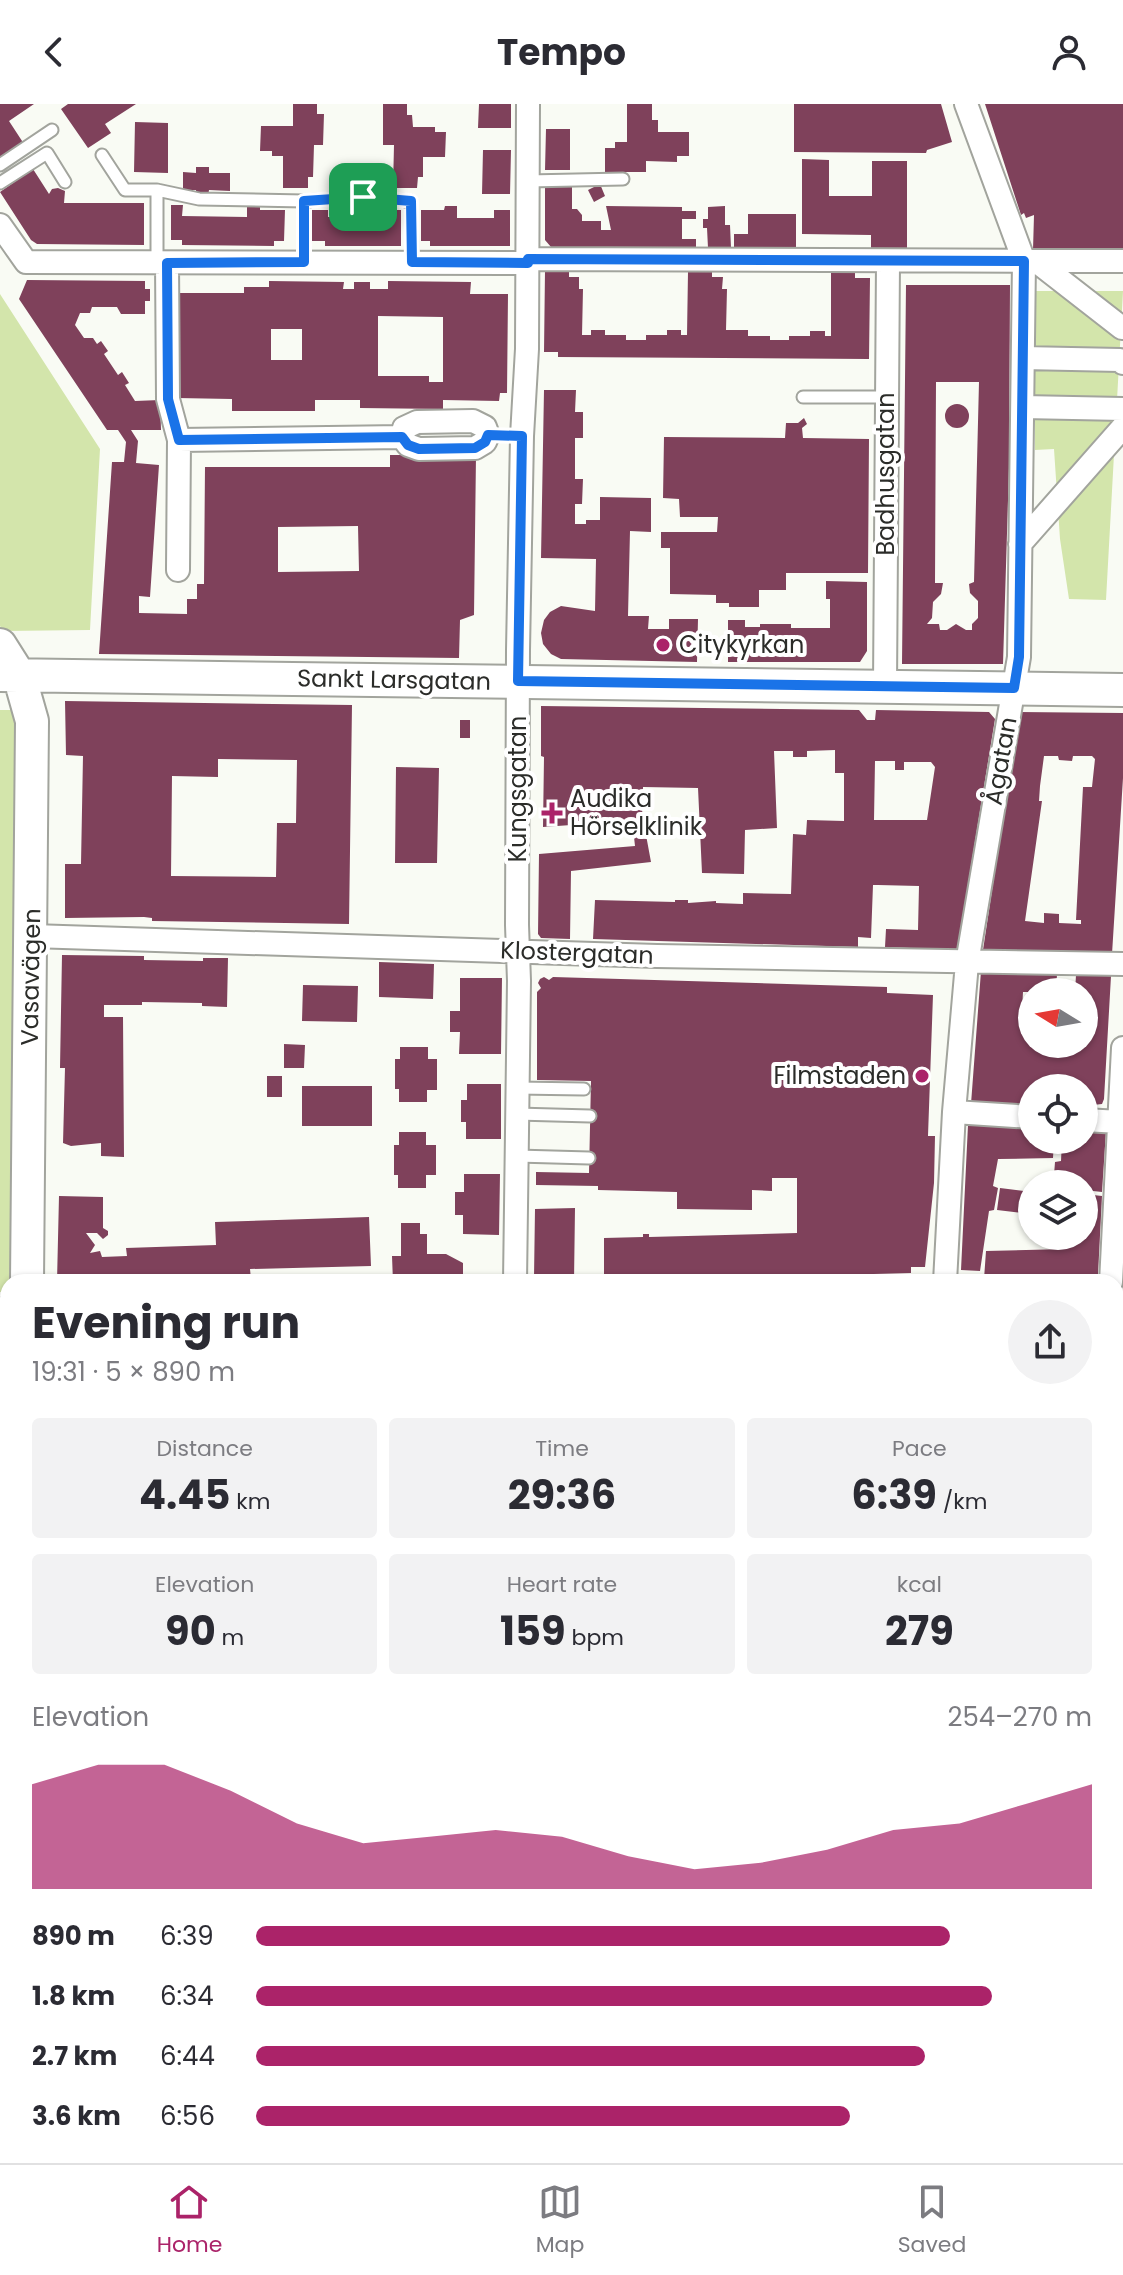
<!DOCTYPE html>
<meta charset="utf-8">
<style>
:root{--surface:#fff;--page:#f2f2f3;--text:#2b2b33;--muted:#7c7c81;--line:#e1e1e2;--accent:#ab2369}
body{margin:0;font-family:Poppins,sans-serif;background:var(--page);color:var(--text);height:100vh;display:flex;flex-direction:column;font-size:30px;white-space:nowrap}
*{box-sizing:border-box;margin:0}
p{font-size:26px;color:var(--muted)}
.icon{flex:none;width:44px;height:44px;fill:none;stroke:currentColor;stroke-width:2;stroke-linecap:round;stroke-linejoin:round}
.map{position:relative;flex:1;overflow:hidden}
.sheet{position:absolute;left:0px;top:1170px;width:1124px;height:890px;display:flex;flex-direction:column;background:var(--surface);border-radius:24px 24px 0 0;box-shadow:0 2px 6px #0004}
.sheet>*{flex:none}
.needle{width:52px;rotate:281deg}
.controls{position:absolute;left:1018px;top:874px;display:grid;gap:16px}
.controls a{display:grid;place-items:center;width:80px;height:80px;border-radius:50%;background:var(--surface);box-shadow:0 2px 6px #0004;font-size:40px}
.pin{position:absolute;display:grid;place-items:center;width:68px;height:68px;color:#fff;margin:-34px;border-radius:16px;box-shadow:0 4px 12px #0006}
.round{display:grid;place-items:center;flex:none;width:84px;height:84px;border-radius:42px;background:var(--page)}
.head{display:flex;align-items:center;justify-content:space-between;height:136px;padding:0 32px}
h1{font-size:44px;font-weight:700;line-height:60px}
.figures{display:grid;grid-template-columns:repeat(3,1fr);gap:12px;height:136px;padding:8px 32px}
.figures div{display:grid;align-content:center;border-radius:8px;background:var(--page);text-align:center}
.figures b{font-size:40px;font-weight:700}
.figures small{font-size:22px;font-weight:400}
.figures p{font-size:22px}
.chart{height:224px;padding:16px 32px}
.chart p{display:flex;justify-content:space-between}
.chart svg{width:100%;height:144px;margin-top:8px;fill:var(--accent);opacity:.7}
ul{padding:0 32px;list-style:none;font-size:26px}
li{display:grid;grid-template-columns:128px 96px 1fr;align-items:center;height:60px}
li i{height:20px;border-radius:10px;background:var(--accent)}
header{display:flex;justify-content:space-between;align-items:center;height:104px;padding:0 32px;background:var(--surface);font-size:36px;font-weight:700}
.menu{display:flex;justify-content:space-around;align-items:center;height:112px;border-top:2px solid var(--line);background:var(--surface);font-size:22px;color:var(--muted)}
.menu a{display:grid;justify-items:center;gap:4px}
.menu .active{color:var(--accent)}
.map>svg:first-child{display:block}
.green{fill:#d3e5ab}
.building{fill:#7f415b;fill-rule:evenodd}
.lines{fill:none;stroke-linecap:round;stroke-linejoin:round}
.lane-casing{stroke:#a2a49d;stroke-width:15}
.street-casing{stroke:#a2a49d;stroke-width:26}
.secondary-casing{stroke:#a2a49d;stroke-width:36}
.lane{stroke:#fff;stroke-width:11}
.street{stroke:#fff;stroke-width:22}
.secondary{stroke:#fff;stroke-width:32}
.route-casing{stroke:#fff;stroke-width:16}
.route{stroke:#1a73e8;stroke-width:10}
.poi-dot{fill:#ab2369;stroke:#fff;stroke-width:3}
.labels{text-anchor:middle;stroke-width:8;stroke-linejoin:round;paint-order:stroke}
.street-label{font-size:24px;fill:#2b2c29;stroke:#fff}
.poi-label{font-size:24px;fill:#2b2c29;stroke:#fff;text-anchor:start}
</style>
<header><svg class="icon" aria-label="back" viewBox="0 0 24 24"><path d="M15 5l-7 7 7 7"/></svg>Tempo<svg class="icon" aria-label="person" viewBox="0 0 24 24"><circle cx="12" cy="8" r="4"/><path d="M4 21q1-7 8-7t8 7"/></svg></header>
<div class="map">
<svg width="1123" height="2059" viewBox="0 0 1123 2059">
<rect width="100%" height="100%" fill="#f9fbf4"/>
<path class="green" d="M 1035,187 L 1123,187 L 1106,496 L 1069,495 L 1060,435 L 1054,345 L 1035,346 Z
M 0,190 L 100,345 L 90,526 L 3,527 L 0,522 Z
M 0,606 L 25,606 L 20,1178 L 8,1178 L 8,1188 L 0,1188 Z
M 0,1232 L 8,1232 L 8,1358 L 0,1373 Z
M 8,1405 L 8,1707 L 0,1707 L 0,1417 Z
M 1116,1550 L 1123,1582 L 1123,1928 L 1116,1929 Z
M 605,2052 L 703,2052 L 701,2059 L 603,2059 Z
M 790,2052 L 1069,2052 L 1068,2059 L 788,2059 Z"/>
<path class="building" d="M 0,0 L 34,0 L 9,17 L 24,40 L 0,56 Z
M 68,0 L 136,0 L 105,20 L 111,29 L 88,44 L 61,5 Z
M 293,0 L 317,0 L 317,10 L 324,10 L 323,41 L 314,41 L 313,73 L 308,73 L 308,84 L 283,84 L 283,52 L 272,52 L 272,47 L 260,47 L 261,22 L 293,22 Z
M 383,0 L 407,0 L 407,11 L 412,11 L 413,23 L 435,23 L 435,28 L 446,28 L 445,53 L 423,53 L 423,73 L 418,73 L 417,84 L 393,84 L 394,41 L 383,41 Z
M 479,0 L 511,0 L 511,24 L 478,24 Z
M 627,0 L 652,0 L 652,16 L 658,16 L 658,28 L 689,28 L 689,52 L 677,52 L 677,58 L 646,57 L 646,68 L 605,68 L 605,44 L 615,44 L 615,38 L 627,38 Z
M 794,0 L 941,0 L 952,38 L 927,46 L 926,49 L 794,48 Z
M 985,0 L 1123,0 L 1123,147 L 1033,146 L 1034,111 L 1026,114 L 1024,109 L 1021,111 Z
M 135,18 L 168,19 L 168,69 L 134,68 Z
M 546,25 L 570,25 L 570,66 L 545,66 Z
M 483,46 L 511,46 L 510,90 L 482,90 Z
M 802,55 L 829,56 L 829,92 L 872,92 L 872,57 L 907,57 L 907,146 L 871,146 L 871,131 L 802,130 Z
M 196,63 L 209,63 L 209,69 L 230,69 L 230,87 L 209,86 L 208,92 L 196,92 L 196,86 L 183,86 L 183,68 L 196,69 Z
M 33,65 L 49,90 L 52,85 L 58,84 L 65,87 L 64,99 L 144,99 L 144,141 L 37,140 L 31,136 L 0,88 Z
M 600,80 L 605,92 L 594,98 L 588,86 Z
M 545,83 L 572,83 L 572,105 L 577,105 L 582,111 L 582,117 L 601,117 L 601,126 L 611,126 L 606,102 L 682,103 L 682,107 L 696,107 L 696,115 L 682,115 L 682,135 L 696,135 L 696,143 L 551,143 L 545,136 Z
M 171,101 L 183,101 L 182,112 L 247,113 L 247,101 L 260,101 L 260,106 L 285,106 L 284,137 L 274,137 L 274,142 L 182,141 L 182,136 L 171,136 Z
M 365,101 L 378,102 L 378,106 L 401,106 L 401,142 L 325,142 L 325,137 L 311,137 L 311,106 L 328,106 L 328,113 L 365,114 Z
M 445,102 L 457,102 L 457,114 L 494,114 L 494,106 L 510,106 L 510,142 L 430,142 L 430,137 L 421,137 L 421,106 L 444,106 Z
M 725,102 L 725,121 L 730,121 L 731,144 L 708,144 L 707,124 L 703,124 L 703,115 L 708,115 L 708,103 Z
M 748,110 L 796,110 L 796,145 L 734,144 L 734,130 L 748,130 Z
M 545,167 L 569,167 L 569,173 L 579,173 L 579,185 L 583,185 L 582,231 L 591,231 L 591,226 L 605,226 L 605,231 L 626,231 L 626,236 L 646,236 L 646,231 L 667,231 L 667,226 L 681,226 L 681,231 L 687,231 L 688,168 L 712,168 L 712,173 L 723,173 L 722,185 L 727,185 L 726,226 L 748,226 L 748,232 L 770,232 L 770,236 L 789,236 L 789,232 L 810,232 L 810,227 L 825,227 L 825,232 L 831,232 L 831,169 L 855,169 L 855,174 L 870,174 L 869,255 L 558,253 L 558,248 L 544,248 Z
M 27,176 L 145,177 L 145,185 L 150,185 L 150,197 L 145,197 L 145,210 L 121,210 L 117,203 L 92,203 L 90,209 L 80,209 L 75,221 L 84,234 L 93,234 L 97,240 L 101,237 L 108,247 L 104,250 L 118,271 L 122,268 L 129,279 L 125,281 L 135,297 L 160,296 L 161,326 L 131,326 L 138,337 L 136,359 L 159,361 L 150,493 L 139,492 L 139,509 L 187,510 L 187,495 L 197,495 L 197,480 L 204,480 L 205,363 L 390,363 L 390,351 L 476,351 L 474,511 L 460,516 L 459,554 L 99,550 L 112,358 L 124,358 L 126,338 L 118,326 L 107,326 L 19,195 ZM 358,422 L 359,467 L 278,468 L 278,423 Z
M 269,177 L 344,178 L 343,185 L 354,185 L 354,178 L 370,178 L 370,185 L 388,185 L 388,177 L 471,178 L 470,190 L 508,190 L 507,289 L 500,289 L 499,297 L 443,296 L 443,305 L 360,304 L 360,296 L 315,296 L 315,307 L 232,307 L 232,295 L 177,294 L 178,189 L 244,189 L 244,183 L 269,183 ZM 378,212 L 443,213 L 443,278 L 429,278 L 429,272 L 378,272 ZM 271,225 L 302,225 L 302,256 L 271,256 Z
M 906,181 L 1010,181 L 1009,364 L 1003,560 L 902,560 ZM 936,278 L 979,278 L 974,478 L 969,480 L 970,489 L 978,497 L 978,514 L 972,520 L 972,526 L 966,526 L 956,520 L 947,526 L 940,526 L 939,520 L 927,520 L 932,514 L 933,498 L 941,490 L 943,479 L 935,479 Z
M 544,286 L 576,286 L 575,308 L 583,308 L 583,334 L 575,334 L 575,375 L 583,375 L 582,400 L 575,400 L 575,420 L 586,420 L 586,416 L 600,416 L 600,393 L 651,394 L 651,428 L 630,427 L 628,512 L 649,512 L 648,525 L 669,525 L 669,515 L 698,515 L 697,558 L 561,555 L 551,550 L 543,540 L 541,529 L 544,516 L 550,508 L 561,502 L 595,507 L 596,455 L 541,454 Z
M945 312a12 12 0 1 1 24 0a12 12 0 1 1-24 0Z
M 804,314 L 807,320 L 802,324 L 803,334 L 869,335 L 868,469 L 786,469 L 786,486 L 759,486 L 759,503 L 729,503 L 729,499 L 716,499 L 716,491 L 670,490 L 670,444 L 661,444 L 661,428 L 717,428 L 718,413 L 680,413 L 679,395 L 663,394 L 664,333 L 785,334 L 786,319 L 798,319 Z
M 826,477 L 867,478 L 867,547 L 860,558 L 728,558 L 728,516 L 745,516 L 745,523 L 760,523 L 760,520 L 791,520 L 791,524 L 830,524 L 830,495 L 826,495 Z
M 65,597 L 352,601 L 349,820 L 152,817 L 152,814 L 144,813 L 65,814 L 65,760 L 81,760 L 83,652 L 66,651 ZM 218,655 L 297,656 L 296,719 L 277,719 L 276,773 L 171,772 L 172,672 L 218,673 Z
M 541,602 L 859,606 L 867,616 L 875,616 L 876,606 L 989,608 L 995,615 L 968,780 L 962,846 L 885,843 L 886,825 L 918,826 L 919,782 L 878,781 L 873,781 L 871,834 L 858,833 L 858,843 L 593,835 L 595,796 L 675,798 L 675,796 L 688,796 L 688,799 L 716,797 L 716,799 L 743,800 L 743,789 L 791,790 L 793,730 L 806,731 L 807,716 L 844,717 L 844,669 L 835,669 L 835,646 L 807,647 L 807,653 L 793,653 L 793,647 L 774,647 L 777,724 L 745,726 L 744,770 L 702,769 L 698,684 L 643,683 L 642,716 L 543,723 L 544,653 L 541,652 ZM 875,657 L 895,657 L 895,666 L 904,666 L 904,658 L 931,658 L 935,663 L 927,716 L 874,716 Z
M 1019,608 L 1123,609 L 1123,674 L 1112,850 L 983,846 ZM 1044,652 L 1058,652 L 1059,656 L 1072,657 L 1073,652 L 1092,652 L 1095,655 L 1092,683 L 1083,683 L 1076,816 L 1081,816 L 1081,820 L 1059,819 L 1059,810 L 1044,809 L 1044,819 L 1025,817 L 1042,697 L 1039,697 L 1040,682 Z
M 460,616 L 470,616 L 470,634 L 460,634 Z
M 396,663 L 439,664 L 437,759 L 395,759 Z
M 646,731 L 651,758 L 571,767 L 570,835 L 541,834 L 538,830 L 539,750 L 635,742 L 634,733 Z
M 62,851 L 144,852 L 144,856 L 203,857 L 203,854 L 228,854 L 227,903 L 202,902 L 202,899 L 142,898 L 142,901 L 104,901 L 104,913 L 123,913 L 124,1053 L 101,1052 L 101,1039 L 71,1042 L 63,1039 L 65,964 L 60,964 Z
M 379,858 L 434,860 L 433,895 L 379,893 Z
M 981,867 L 1057,870 L 1056,888 L 1023,888 L 1021,925 L 1032,925 L 1032,940 L 1084,940 L 1084,888 L 1075,888 L 1076,871 L 1111,872 L 1104,995 L 1102,1000 L 1084,1002 L 1084,984 L 1032,984 L 1032,1001 L 971,1000 Z
M 544,873 L 549,876 L 553,873 L 887,883 L 887,889 L 933,891 L 928,1032 L 935,1032 L 934,1079 L 925,1163 L 911,1163 L 911,1169 L 604,1177 L 604,1134 L 643,1133 L 643,1130 L 649,1130 L 649,1133 L 797,1129 L 797,1074 L 772,1074 L 772,1087 L 752,1086 L 752,1106 L 677,1105 L 677,1088 L 598,1086 L 598,1082 L 536,1081 L 536,1068 L 589,1069 L 591,977 L 537,976 L 537,888 L 541,884 L 538,879 L 540,875 Z
M 460,874 L 502,874 L 501,950 L 459,950 L 460,928 L 450,928 L 450,907 L 460,907 Z
M 303,881 L 358,882 L 357,918 L 302,917 Z
M 284,940 L 305,941 L 304,964 L 284,964 Z
M 400,943 L 428,943 L 428,955 L 437,955 L 437,986 L 427,986 L 427,998 L 399,998 L 399,985 L 395,985 L 395,955 L 400,955 Z
M 267,972 L 282,972 L 282,993 L 267,993 Z
M 467,980 L 501,980 L 501,1035 L 466,1035 L 466,1018 L 461,1018 L 461,996 L 467,996 Z
M 302,982 L 372,982 L 372,1022 L 302,1022 Z
M 968,1021 L 1032,1024 L 1032,1036 L 1054,1036 L 1053,1054 L 998,1055 L 993,1082 L 998,1084 L 994,1106 L 989,1107 L 980,1167 L 961,1166 Z
M 1084,1026 L 1106,1027 L 1102,1088 L 1084,1086 L 1084,1080 L 1060,1080 L 1060,1071 L 1054,1071 L 1055,1058 L 1061,1057 L 1062,1036 L 1084,1036 Z
M 399,1028 L 426,1028 L 426,1041 L 436,1041 L 436,1071 L 426,1071 L 426,1084 L 398,1084 L 398,1071 L 394,1071 L 394,1041 L 399,1041 Z
M 464,1070 L 500,1070 L 499,1131 L 463,1130 L 463,1111 L 455,1111 L 455,1088 L 464,1088 Z
M 1000,1084 L 1032,1088 L 1032,1110 L 997,1106 Z
M 1084,1090 L 1102,1092 L 1098,1171 L 984,1175 L 986,1147 L 1066,1145 L 1066,1136 L 1045,1135 L 1042,1132 L 1084,1132 Z
M 59,1092 L 103,1093 L 103,1124 L 108,1127 L 108,1131 L 103,1135 L 97,1129 L 86,1129 L 95,1141 L 90,1149 L 100,1147 L 102,1153 L 127,1152 L 126,1144 L 216,1141 L 215,1118 L 369,1113 L 371,1162 L 250,1165 L 251,1175 L 57,1178 Z
M 575,1104 L 574,1178 L 538,1178 L 534,1174 L 535,1105 Z
M 401,1119 L 420,1119 L 420,1130 L 427,1130 L 427,1150 L 446,1150 L 463,1159 L 463,1178 L 393,1178 L 392,1152 L 401,1152 Z
M 1121,1200 L 1123,1200 L 1123,1387 L 1116,1388 L 1116,1268 Z
M 1116,1414 L 1123,1414 L 1123,1460 L 1116,1461 Z
M 0,1793 L 8,1793 L 8,1874 L 0,1874 Z
M 0,1909 L 8,1910 L 4,1950 L 7,1955 L 4,1959 L 0,1959 Z
M 8,2025 L 8,2052 L 201,2052 L 206,2059 L 0,2059 L 0,2026 Z
M 548,2052 L 593,2052 L 591,2059 L 546,2059 Z
M 733,2052 L 748,2053 L 773,2052 L 771,2059 L 731,2059 Z
M 1078,2052 L 1107,2052 L 1107,2059 L 1078,2059 Z"/>
<g class="lines">
<defs>
<path id="lane" d="M 102,51 L 125,86 L 157,86 L 199,95 L 304,97
M 0,61 L 52,26
M 528,77 L 623,75
M 0,79 L 47,49 L 65,78
M 157,86 L 157,158
M 304,158 L 304,97 L 363,93 L 411,97 L 412,158
M 803,293 L 886,293
M 517,984 L 584,985
M 517,1010 L 590,1012
M 517,1052 L 589,1054
M 0,1886 L 7,1887"/>
<path id="street" d="M 0,121 L 26,158 L 528,159
M 528,155 L 1123,157
M 1036,157 L 1122,224
M 167,159 L 168,295 L 179,336 L 178,466
M 1023,254 L 1120,256 L 1123,259
M 1023,303 L 1123,305
M 402,333 L 404,324 L 417,318 L 473,317 L 485,323 L 488,331
M 402,333 L 408,341 L 419,345 L 475,344 L 485,338 L 488,331
M 179,336 L 402,333
M 1020,440 L 1123,323
M 885,582 L 888,158
M 32,832 L 657,852 L 1123,860
M 954,1008 L 1032,1013
M 1084,1016 L 1120,1018 L 1123,1021
M 515,1178 L 519,877 L 517,821 L 518,546 L 522,332 L 527,245 L 528,0
M 945,1178 L 954,1008 L 967,859 L 1019,553 L 1024,157 L 966,0
M 1111,1178 L 1123,944
M 1116,1468 L 1123,1468
M 0,1731 L 8,1731"/>
<path id="secondary" d="M 0,541 L 19,571 L 32,617 L 27,1178
M 0,571 L 1123,586
M 0,1210 L 8,1210
M 0,1384 L 8,1371"/>
</defs>
<use href="#lane" class="lane-casing"/>
<use href="#street" class="street-casing"/>
<use href="#secondary" class="secondary-casing"/>
<use href="#lane" class="lane"/>
<use href="#street" class="street"/>
<use href="#secondary" class="secondary"/>
</g>
<g class="lines">
<defs>
<path id="route" d="M 363,93 L 411,97 L 412,158 L 528,159 L 528,155 L 1024,157 L 1019,553 L 1014,584 L 518,577 L 522,332 L 488,331 L 485,338 L 475,344 L 419,345 L 408,341 L 402,333 L 179,336 L 168,295 L 167,159 L 304,158 L 304,97 Z"/>
</defs>
<use href="#route" class="route-casing"/>
<use href="#route" class="route"/>
</g>
<g class="poi-dot">
<circle cx="663" cy="541" r="8"/>
<path d="M548 697h8v8h8v8h-8v8h-8v-8h-8v-8h8z"/>
<circle cx="922" cy="972" r="8"/>
</g>
<g class="labels">
<g class="street-label">
<text transform="translate(886 370) rotate(-90)" y="8">Badhusgatan</text>
<text transform="translate(394 576) rotate(1)" y="8">Sankt Larsgatan</text>
<text transform="translate(1001 657) rotate(-80)" y="8">Ågatan</text>
<text transform="translate(518 685) rotate(-90)" y="8">Kungsgatan</text>
<text transform="translate(577 849) rotate(2)" y="8">Klostergatan</text>
<text transform="translate(31 873) rotate(-89)" y="8">Vasavägen</text>
</g>
<g class="poi-label">
<text x="679" y="549">Citykyrkan</text>
<text x="570" y="703">Audika<tspan x="570" dy="28">Hörselklinik</tspan></text>
<text x="906" y="980" text-anchor="end">Filmstaden</text>
</g>
</g>
</svg>
<div class="controls">
<a><svg class="needle" viewBox="-14 -14 28 28"><path d="M0-13l5 13h-10z" fill="#e53935"/><path d="M0 13l5-13h-10z" fill="#7c7c81"/></svg></a>
<a><svg class="icon" aria-label="locate" viewBox="0 0 24 24"><circle cx="12" cy="12" r="6"/><path d="M12 2v4M12 18v4M2 12h4M18 12h4"/></svg></a>
<a><svg class="icon" aria-label="layers" viewBox="0 0 24 24"><path d="M12 4l9 5-9 5-9-5zM3 14l9 5 9-5"/></svg></a>
</div>
<div class="pin" style="left:363px;top:93px;background:#1e9e55"><svg class="icon" aria-label="arrive" viewBox="0 0 24 24"><path d="M6 21V4h12l-3 4 3 4H6"/></svg></div>
<section class="sheet">
<div class="head"><div><h1>Evening run</h1><p>19:31 · 5 × 890 m</p></div><a class="round"><svg class="icon" aria-label="share" viewBox="0 0 24 24"><path d="M12 15V3M7 8l5-5 5 5M5 13v7h14v-7"/></svg></a></div>
<div class="figures">
<div><p>Distance</p><b>4.45<small> km</small></b></div>
<div><p>Time</p><b>29:36</b></div>
<div><p>Pace</p><b>6:39<small> /km</small></b></div>
</div>
<div class="figures">
<div><p>Elevation</p><b>90<small> m</small></b></div>
<div><p>Heart rate</p><b>159<small> bpm</small></b></div>
<div><p>kcal</p><b>279</b></div>
</div>
<div class="chart"><p><span>Elevation</span>254–270 m</p>
<svg viewBox="0 0 160 44" preserveAspectRatio="none"><path d="M0 44V12L10 6L20 6L30 14L40 24L50 30L60 28L70 26L80 28L90 34L100 38L110 36L120 32L130 26L140 24L150 18L160 12V44z"/></svg>
</div>
<ul>
<li><b>890 m</b>6:39<i style="width:83%"></i></li>
<li><b>1.8 km</b>6:34<i style="width:88%"></i></li>
<li><b>2.7 km</b>6:44<i style="width:80%"></i></li>
<li><b>3.6 km</b>6:56<i style="width:71%"></i></li>
</ul>
</section>
</div>
<nav class="menu">
<a class="active"><svg class="icon" aria-label="home" viewBox="0 0 24 24"><path d="M3 11l9-7 9 7M6 9v11h12V9"/></svg>Home</a>
<a><svg class="icon" aria-label="map" viewBox="0 0 24 24"><path d="M3 6l6-2 6 2 6-2v14l-6 2-6-2-6 2zM9 4v14M15 6v14"/></svg>Map</a>
<a><svg class="icon" aria-label="saved" viewBox="0 0 24 24"><path d="M7 4h10v16l-5-4-5 4z"/></svg>Saved</a>
</nav>
